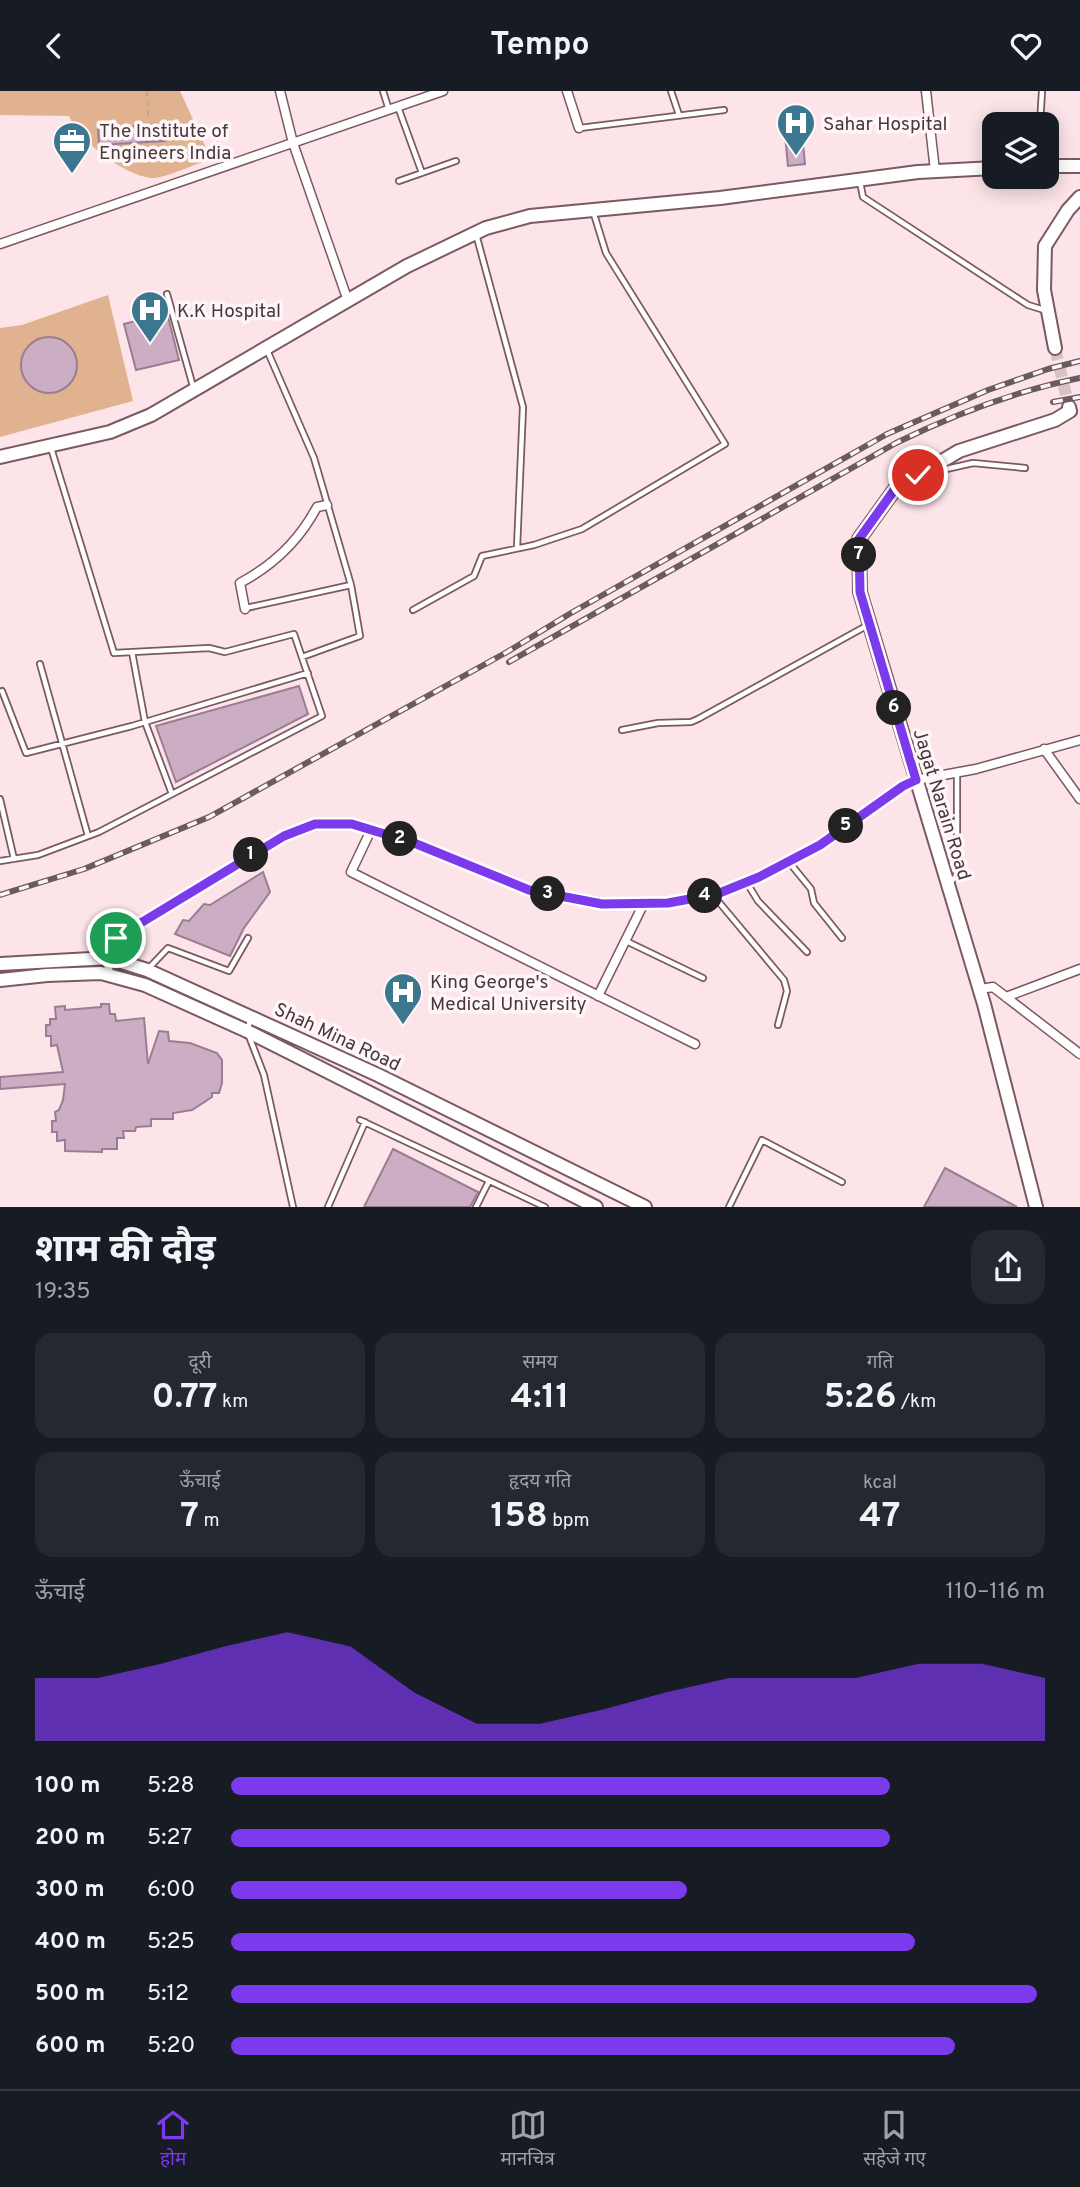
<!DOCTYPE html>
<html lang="hi">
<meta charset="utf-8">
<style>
:root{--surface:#171b24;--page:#242831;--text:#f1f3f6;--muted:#9ea1a6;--line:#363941;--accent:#7c3aed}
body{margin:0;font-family:Overpass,"Noto Sans Devanagari",sans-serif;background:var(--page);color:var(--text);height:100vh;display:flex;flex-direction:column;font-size:26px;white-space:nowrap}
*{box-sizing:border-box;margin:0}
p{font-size:23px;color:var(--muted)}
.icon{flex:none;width:38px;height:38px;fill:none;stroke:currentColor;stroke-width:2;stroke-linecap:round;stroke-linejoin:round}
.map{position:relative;height:1116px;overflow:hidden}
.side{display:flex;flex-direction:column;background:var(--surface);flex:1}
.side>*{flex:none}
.tools{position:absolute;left:982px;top:21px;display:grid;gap:14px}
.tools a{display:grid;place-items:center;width:77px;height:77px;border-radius:14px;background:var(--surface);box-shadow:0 4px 18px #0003;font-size:35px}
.pin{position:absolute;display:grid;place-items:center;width:60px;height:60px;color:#fff;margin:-30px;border:4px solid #fff;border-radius:50%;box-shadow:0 2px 7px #0007}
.km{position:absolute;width:35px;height:35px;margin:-18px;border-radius:50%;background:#222;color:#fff;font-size:19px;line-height:35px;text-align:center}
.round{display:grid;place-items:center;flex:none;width:74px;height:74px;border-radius:21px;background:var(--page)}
.headline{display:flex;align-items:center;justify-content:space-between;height:119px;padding:0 35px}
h1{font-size:38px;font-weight:700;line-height:52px}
.stats{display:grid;grid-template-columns:repeat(3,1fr);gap:10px;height:119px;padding:7px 35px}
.stats div{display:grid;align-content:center;border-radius:18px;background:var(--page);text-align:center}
.stats b{font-size:35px;font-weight:700}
.stats small{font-size:19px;font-weight:400}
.stats p{font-size:19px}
.chart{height:196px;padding:14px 35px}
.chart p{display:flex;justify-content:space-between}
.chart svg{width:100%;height:126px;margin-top:7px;fill:var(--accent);opacity:.7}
ul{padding:0 35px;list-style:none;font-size:23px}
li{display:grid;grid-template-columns:112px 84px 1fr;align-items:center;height:52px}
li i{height:18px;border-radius:9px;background:var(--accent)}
header{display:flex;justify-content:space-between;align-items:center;height:91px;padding:0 35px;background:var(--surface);font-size:32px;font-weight:700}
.tabs{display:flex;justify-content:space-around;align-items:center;height:98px;border-top:2px solid var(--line);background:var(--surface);font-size:19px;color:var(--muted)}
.tabs a{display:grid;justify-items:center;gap:4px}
.tabs .active{color:var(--accent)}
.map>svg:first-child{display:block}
.green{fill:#e1b28f}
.building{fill:#ccaec4;stroke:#997d92;stroke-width:2}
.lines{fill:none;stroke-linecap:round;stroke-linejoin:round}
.secondary-tunnel{stroke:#d8c2c6;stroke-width:12;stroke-dasharray:12 6;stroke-linecap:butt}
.lane-casing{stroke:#7b5961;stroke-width:8}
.street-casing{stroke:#7b5961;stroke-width:11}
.secondary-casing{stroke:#7b5961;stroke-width:16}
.primary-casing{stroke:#7b5961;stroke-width:16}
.path{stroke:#b7a2a6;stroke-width:2;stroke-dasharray:5 5;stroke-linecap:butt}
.lane{stroke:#fff;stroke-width:4.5}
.street{stroke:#fff;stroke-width:8}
.secondary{stroke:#fff;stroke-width:12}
.primary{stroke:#fff;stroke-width:12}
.rail-casing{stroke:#6b5a5e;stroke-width:6}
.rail{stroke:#fef6f8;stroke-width:3.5;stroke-dasharray:10;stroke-linecap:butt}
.route-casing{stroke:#fff;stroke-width:14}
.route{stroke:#7c3aed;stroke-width:9}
.labels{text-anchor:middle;stroke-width:7;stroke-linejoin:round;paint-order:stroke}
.poi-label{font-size:19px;fill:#47383b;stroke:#fef6f8;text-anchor:start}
.street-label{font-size:19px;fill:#47383b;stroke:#fef6f8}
</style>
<header><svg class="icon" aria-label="back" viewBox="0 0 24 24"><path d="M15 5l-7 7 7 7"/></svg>Tempo<svg class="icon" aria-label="heart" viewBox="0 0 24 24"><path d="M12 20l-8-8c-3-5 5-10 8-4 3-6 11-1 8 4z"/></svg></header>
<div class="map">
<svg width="1080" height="1116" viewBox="0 0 1080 1116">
<rect width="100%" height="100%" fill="#fce4e9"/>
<path class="green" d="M 0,0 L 180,0 L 211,68 C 198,72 165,87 154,87 C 127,87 78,49 69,25 L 0,24 Z
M 108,204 L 133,310 L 0,346 L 0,237 L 22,234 Z"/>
<path class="building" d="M 800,22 L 805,73 L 788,75 L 783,23 Z
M 163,35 L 165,50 L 99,54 L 98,36 Z
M 167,222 L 179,269 L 136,279 L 124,233 Z
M21 274a28 28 0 1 1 56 0a28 28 0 1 1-56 0Z
M 299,595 L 308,623 L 176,691 L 156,635 Z
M 263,781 L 270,801 L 244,837 L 230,865 L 175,843 L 183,829 L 189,830 L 204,813 L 210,814 Z
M 101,913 L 109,913 L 110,923 L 115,923 L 116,930 L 144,927 L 148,973 L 159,940 L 168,941 L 169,950 L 190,952 L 217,962 L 222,969 L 222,992 L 219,1002 L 212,1002 L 212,1006 L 192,1019 L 173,1022 L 173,1028 L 151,1028 L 151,1035 L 136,1036 L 135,1040 L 123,1040 L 124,1047 L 117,1047 L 117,1058 L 102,1058 L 102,1061 L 65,1060 L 65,1049 L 57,1050 L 57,1041 L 52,1041 L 52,1030 L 56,1030 L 55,1021 L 59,1019 L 63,1009 L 65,993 L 0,998 L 0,986 L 63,981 L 57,954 L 51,955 L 51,945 L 46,945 L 46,934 L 50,934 L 50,928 L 56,928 L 55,916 L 65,915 L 65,919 L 101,916 Z
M 393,1058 L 478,1101 L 470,1116 L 364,1116 Z
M 945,1077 L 1017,1116 L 924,1116 Z"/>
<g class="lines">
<path class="secondary-tunnel" d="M 1055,257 L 1069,316"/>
<defs>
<path id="lane" d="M 383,0 L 389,19
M 671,0 L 679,24
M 398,16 L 422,82
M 1040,33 L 1042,0
M 580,37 L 724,19
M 399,90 L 456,70
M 860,91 L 863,106 L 1028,214 L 1044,219
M 476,143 L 523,316 L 517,457
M 167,203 L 194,299
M 267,259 L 314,367 L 351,494
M 933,381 L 973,372 L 1025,377
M 246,517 L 351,494 L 360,545 L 302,566
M 413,519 L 474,485 L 482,465 L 534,454 L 582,438 L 725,353 L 606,162 L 593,120
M 132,561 L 145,631 L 172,703
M 40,573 L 88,745
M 2,600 L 26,662 L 132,635 L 308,582
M 622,639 L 658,632 L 691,631 L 698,628 L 868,534
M 0,708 L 14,768
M 0,770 L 38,764 L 99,741 L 322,625 L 294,543 L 225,561 L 209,557 L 114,562 L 51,357
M 789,771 L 811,798 L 814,812 L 842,847
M 747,792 L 758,810 L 807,861
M 949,793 L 957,784 L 957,683
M 713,804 L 784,889 L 787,900 L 778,934
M 626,850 L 703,887
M 148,878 L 168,857 L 229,880 L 248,847
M 251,927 L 247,940 L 264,984 L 293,1116
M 360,1029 L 545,1116
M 328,1116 L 365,1031
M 476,1116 L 489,1090
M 729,1116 L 762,1049 L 842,1091"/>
<path id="street" d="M 280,0 L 293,52 L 348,210
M 567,0 L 579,37
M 926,0 L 935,80
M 0,153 L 443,0
M 245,518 L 240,492 C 274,474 299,450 317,416 L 327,414
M 1044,658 L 1080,708
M 371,739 L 351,781 L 695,953
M 108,883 L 109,867 L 116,847 L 284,745 L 315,733 L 352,733 L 414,752 L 529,799 L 602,812 L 668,812 L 717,803 L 759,786 L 820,754 L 903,695 L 916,689 L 976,678 L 1080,649
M 980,898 L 993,896 L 1080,963
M 598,905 L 644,812
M 1006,906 L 1080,878"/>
<path id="secondary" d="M 1046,75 L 1080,75
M 1055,257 L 1044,199 L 1045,155 L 1068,119 L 1080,106
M 0,366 L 110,341 L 151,324 L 407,175 L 486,137 L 530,125 L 720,107 L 918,81 L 994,77
M 1036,1116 L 984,913 L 860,501 L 859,448 L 895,398 L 959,360 L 1055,329 L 1070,320 L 1069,316"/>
<path id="primary" d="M 0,873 L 109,867 L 147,879 L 378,984 L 645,1116
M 0,889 L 47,884 L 101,882 L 145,894 L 247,940 L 596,1116"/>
</defs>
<use href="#lane" class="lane-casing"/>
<use href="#street" class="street-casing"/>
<use href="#secondary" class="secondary-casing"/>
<use href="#primary" class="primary-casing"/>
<path class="path" d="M 147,0 L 148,24"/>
<use href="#lane" class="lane"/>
<use href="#street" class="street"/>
<use href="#secondary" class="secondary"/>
<use href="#primary" class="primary"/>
<defs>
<path id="rail" d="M 1053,311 L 1080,306
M 509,571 L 896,352 C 955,323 1015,300 1080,287
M 0,804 L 84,778 L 209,726 L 507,561 L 571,522 L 887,343 L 988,299 L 1048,278 L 1080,270"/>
</defs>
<use href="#rail" class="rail-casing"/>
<use href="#rail" class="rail"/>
</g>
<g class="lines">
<defs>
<path id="route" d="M 116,847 L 284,745 L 315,733 L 352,733 L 414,752 L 529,799 L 602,813 L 668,812 L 717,803 L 759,786 L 820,754 L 903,695 L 916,689 L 860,501 L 859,448 L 895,398 L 918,384"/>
</defs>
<use href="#route" class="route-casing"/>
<use href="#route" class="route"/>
</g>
<defs>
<symbol id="hospital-pin" viewBox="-11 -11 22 30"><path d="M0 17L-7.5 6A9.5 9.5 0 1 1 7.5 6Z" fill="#3b788f" stroke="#fef6f8"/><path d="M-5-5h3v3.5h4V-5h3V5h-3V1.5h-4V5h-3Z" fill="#fff"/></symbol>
<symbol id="office-pin" viewBox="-11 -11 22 30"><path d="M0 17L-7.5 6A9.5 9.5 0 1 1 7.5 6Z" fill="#3b788f" stroke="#fef6f8"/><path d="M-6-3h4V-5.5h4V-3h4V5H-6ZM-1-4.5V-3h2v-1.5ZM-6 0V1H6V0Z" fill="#fff"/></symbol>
</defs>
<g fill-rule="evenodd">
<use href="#hospital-pin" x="774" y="10" width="44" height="60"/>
<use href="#office-pin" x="50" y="28" width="44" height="60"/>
<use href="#hospital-pin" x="128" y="197" width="44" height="60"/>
<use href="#hospital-pin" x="381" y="879" width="44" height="60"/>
</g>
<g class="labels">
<g class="poi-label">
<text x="823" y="39">Sahar Hospital</text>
<text x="99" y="46">The Institute of<tspan x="99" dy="22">Engineers India</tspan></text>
<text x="177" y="226">K.K Hospital</text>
<text x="430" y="897">King George's<tspan x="430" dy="22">Medical University</tspan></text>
</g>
<g class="street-label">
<text transform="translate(943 713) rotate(73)" y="7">Jagat Narain Road</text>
<text transform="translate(338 945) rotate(25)" y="7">Shah Mina Road</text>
</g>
</g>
</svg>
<div class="tools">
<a><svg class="icon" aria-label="layers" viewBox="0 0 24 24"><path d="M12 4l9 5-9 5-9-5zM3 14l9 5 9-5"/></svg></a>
</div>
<div class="pin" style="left:116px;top:847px;background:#1e9e55"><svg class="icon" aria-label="arrive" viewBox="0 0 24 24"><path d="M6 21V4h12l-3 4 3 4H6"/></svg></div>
<div class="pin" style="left:918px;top:384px;background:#d93025"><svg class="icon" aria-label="check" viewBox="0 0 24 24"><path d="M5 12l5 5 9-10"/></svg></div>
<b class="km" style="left:251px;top:764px">1</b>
<b class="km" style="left:400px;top:748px">2</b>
<b class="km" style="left:548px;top:803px">3</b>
<b class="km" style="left:705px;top:805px">4</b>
<b class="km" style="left:846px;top:735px">5</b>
<b class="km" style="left:894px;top:617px">6</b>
<b class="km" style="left:859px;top:464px">7</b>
</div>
<section class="side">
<div class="headline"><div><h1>शाम की दौड़</h1><p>19:35</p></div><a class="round"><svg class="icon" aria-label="share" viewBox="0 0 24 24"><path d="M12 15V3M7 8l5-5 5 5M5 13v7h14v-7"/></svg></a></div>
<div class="stats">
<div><p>दूरी</p><b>0.77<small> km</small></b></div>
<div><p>समय</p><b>4:11</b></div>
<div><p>गति</p><b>5:26<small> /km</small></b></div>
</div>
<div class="stats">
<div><p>ऊँचाई</p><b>7<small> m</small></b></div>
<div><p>हृदय गति</p><b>158<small> bpm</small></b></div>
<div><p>kcal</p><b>47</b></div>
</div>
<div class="chart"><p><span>ऊँचाई</span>110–116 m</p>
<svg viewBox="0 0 160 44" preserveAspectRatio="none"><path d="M0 44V22L10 22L20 17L30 11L40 6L50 11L60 27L70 38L80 38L90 33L100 27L110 22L120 22L130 22L140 17L150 17L160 22V44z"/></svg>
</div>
<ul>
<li><b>100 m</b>5:28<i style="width:81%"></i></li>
<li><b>200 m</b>5:27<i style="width:81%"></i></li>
<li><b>300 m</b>6:00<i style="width:56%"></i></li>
<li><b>400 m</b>5:25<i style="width:84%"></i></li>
<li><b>500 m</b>5:12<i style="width:99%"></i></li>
<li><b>600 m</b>5:20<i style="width:89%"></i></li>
</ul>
</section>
<nav class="tabs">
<a class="active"><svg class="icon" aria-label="home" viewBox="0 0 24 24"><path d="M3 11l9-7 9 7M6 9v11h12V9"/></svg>होम</a>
<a><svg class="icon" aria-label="map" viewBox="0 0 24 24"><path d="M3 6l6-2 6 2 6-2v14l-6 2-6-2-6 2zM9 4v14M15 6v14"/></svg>मानचित्र</a>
<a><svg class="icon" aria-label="saved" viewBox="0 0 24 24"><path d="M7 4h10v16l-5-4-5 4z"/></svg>सहेजे गए</a>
</nav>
